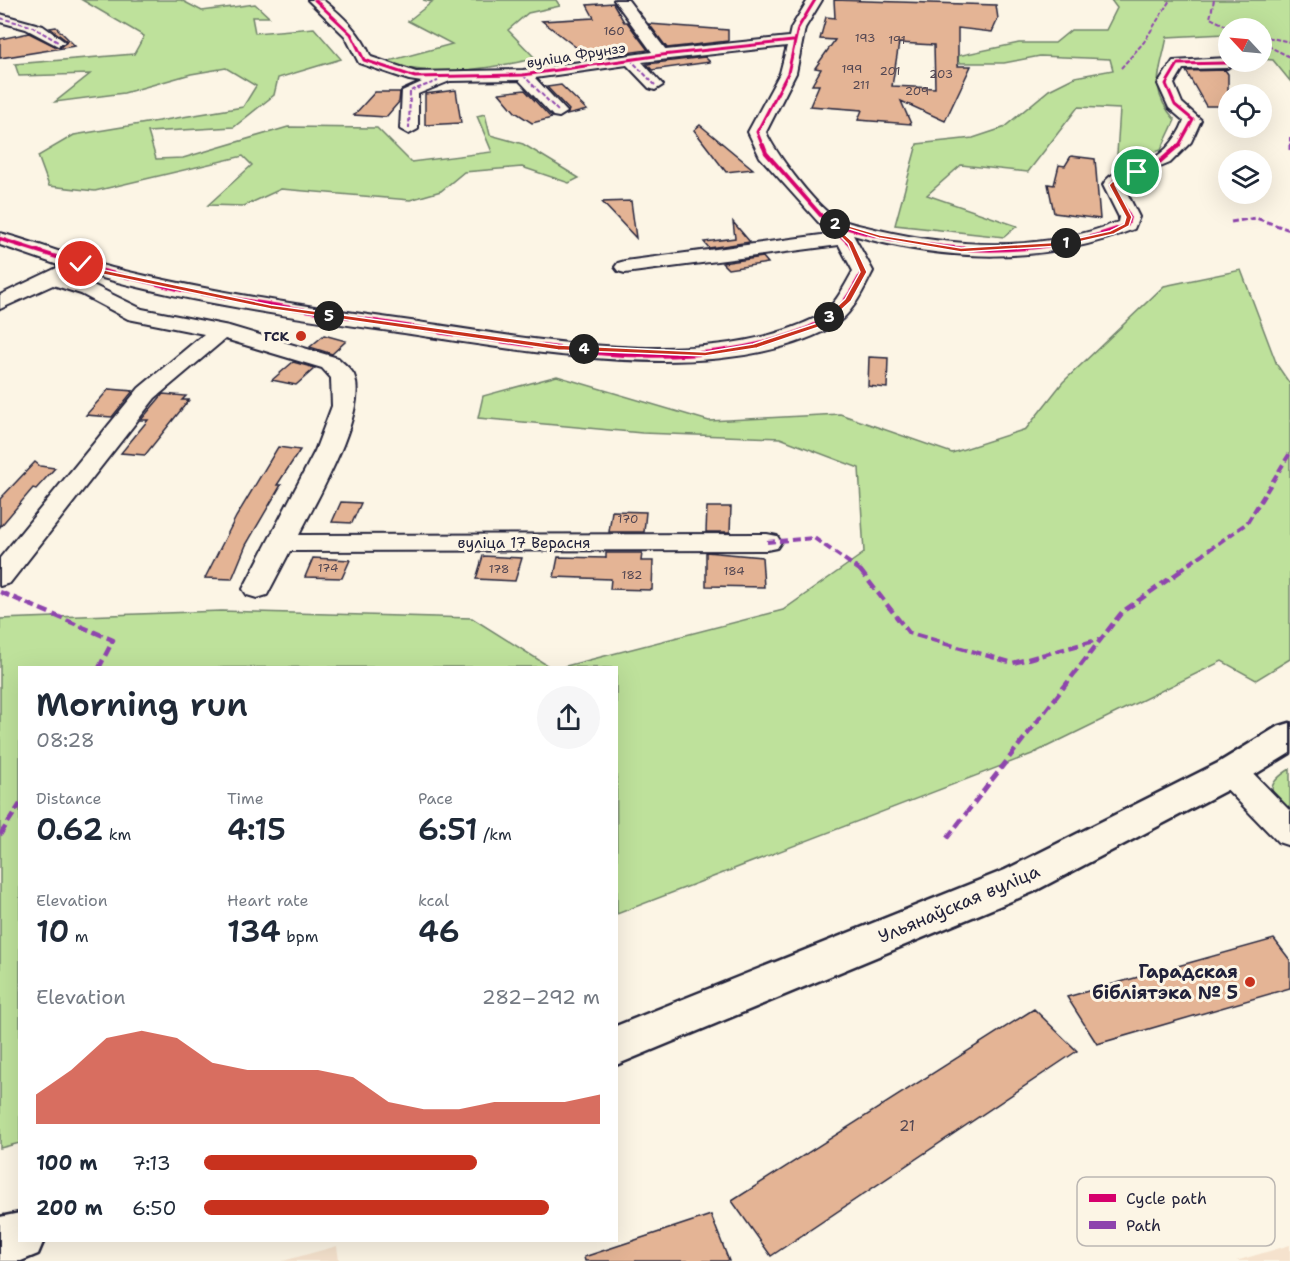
<!DOCTYPE html>
<meta charset="utf-8">
<style>
:root{--surface:#fff;--page:#f6f6f7;--text:#1f2937;--muted:#747a83;--accent:#c8321e}
body{margin:0;font-family:"Shantell Sans",sans-serif;background:var(--page);color:var(--text);height:100vh;display:flex;flex-direction:column;font-size:22px;white-space:nowrap}
*{box-sizing:border-box;margin:0}
p{font-size:20px;color:var(--muted)}
.icon{flex:none;width:33px;height:33px;fill:none;stroke:currentColor;stroke-width:2;stroke-linecap:round;stroke-linejoin:round}
.map{position:relative;flex:1;overflow:hidden}
.panel{position:absolute;left:18px;top:666px;width:600px;height:576px;display:flex;flex-direction:column;background:var(--surface);border-radius:0px;box-shadow:0 6px 24px #0002}
.panel>*{flex:none}
.needle{width:39px;rotate:296deg}
.buttons{position:absolute;left:1218px;top:18px;display:grid;gap:12px}
.buttons a{display:grid;place-items:center;width:54px;height:54px;border-radius:50%;background:var(--surface);box-shadow:0 6px 24px #0002;font-size:30px}
.pin{position:absolute;display:grid;place-items:center;width:51px;height:51px;color:#fff;margin:-26px;border:3px solid #fff;border-radius:50%;box-shadow:0 2px 6px #0007}
.km{position:absolute;width:30px;height:30px;margin:-15px;border-radius:50%;background:#222;color:#fff;font-size:16px;line-height:30px;text-align:center}
.round{display:grid;place-items:center;flex:none;width:63px;height:63px;border-radius:32px;background:var(--page)}
.overview{display:flex;align-items:center;justify-content:space-between;height:102px;padding:0 18px}
h1{font-size:33px;font-weight:600;line-height:45px}
.metrics{display:grid;grid-template-columns:repeat(3,1fr);gap:9px;height:102px;padding:6px 18px}
.metrics div{display:grid;align-content:center}
.metrics b{font-size:30px;font-weight:600}
.metrics small{font-size:16px;font-weight:400}
.metrics p{font-size:16px}
.chart{height:168px;padding:12px 18px}
.chart p{display:flex;justify-content:space-between}
.chart svg{width:100%;height:108px;margin-top:6px;fill:var(--accent);opacity:.7}
ul{padding:0 18px;list-style:none;font-size:20px}
li{display:grid;grid-template-columns:96px 72px 1fr;align-items:center;height:45px}
li i{height:15px;border-radius:8px;background:var(--accent)}
.map>svg:first-child{display:block}
.built{fill:#f5e2cd}
.green{fill:#bee19b;stroke:#70826b;stroke-width:1.5}
.building{fill:#e4b495;stroke:#22223b;stroke-width:1.5;fill-rule:evenodd}
.lines{fill:none;stroke-linecap:round;stroke-linejoin:round}
.minor-casing{stroke:#22223b;stroke-width:4}
.major-casing{stroke:#22223b;stroke-width:5}
.minor{fill:#fcf5e5;fill-rule:evenodd}
.major{fill:#fcf5e5;fill-rule:evenodd}
.quiet-far3{stroke:#8e44ad;stroke-width:2;stroke-dasharray:4.5 2;stroke-linecap:butt}
.quiet-far2{stroke:#8e44ad;stroke-width:3;stroke-dasharray:6 3;stroke-linecap:butt}
.quiet-far1{stroke:#8e44ad;stroke-width:4;stroke-dasharray:8 4;stroke-linecap:butt}
.quiet{stroke:#8e44ad;stroke-width:4.5;stroke-dasharray:10 4.5;stroke-linecap:butt}
.cycleway-far2-casing{stroke:#fcf5e5;stroke-width:5}
.cycleway-far1-casing{stroke:#fcf5e5;stroke-width:6}
.cycleway-casing{stroke:#fcf5e5;stroke-width:8}
.cycleway-far2{stroke:#d6006c;stroke-width:3}
.cycleway-far1{stroke:#d6006c;stroke-width:4}
.cycleway{stroke:#d6006c;stroke-width:5}
.route{fill:#c8321e;stroke:#fff;stroke-width:1.5}
.poi-dot{fill:#c8321e;stroke:#fcf5e5;stroke-width:2}
.labels{text-anchor:middle;stroke-width:6;stroke-linejoin:round;paint-order:stroke}
.number-label{font-size:12px;fill:#524652}
.far-street-label{font-size:14px;fill:#22223b;stroke:#fcf5e5}
.far-poi-label{font-size:14px;font-weight:bold;fill:#22223b;stroke:#fcf5e5;text-anchor:end}
.street-label{font-size:15px;fill:#22223b;stroke:#fcf5e5}
.near-number-label{font-size:15px;fill:#524652}
.near-street-label{font-size:18px;fill:#22223b;stroke:#fcf5e5}
.near-poi-label{font-size:18px;font-weight:bold;fill:#22223b;stroke:#fcf5e5;text-anchor:end}
.key{fill:#fcf5e5;stroke:#bbb6b2;stroke-width:1.5}
.key-label{font-size:16px;fill:#22223b}
</style>
<div class="map">
<svg width="1290" height="1261" viewBox="0 0 1290 1261">
<rect width="100%" height="100%" fill="#fcf5e5"/>
<filter id="ink" filterUnits="userSpaceOnUse"><feTurbulence type="fractalNoise" baseFrequency=".0167" numOctaves="2"/><feDisplacementMap in="SourceGraphic" scale="12" xChannelSelector="R" yChannelSelector="G"/><feConvolveMatrix kernelMatrix="1 2 1 2 8 2 1 2 1" color-interpolation-filters="sRGB"/></filter>
<g filter="url(#ink)">
<path class="built" d="M 1290,1245 L 1290,1261 L 1236,1261 Z
M 337,1246 L 339,1261 L 283,1261 Z"/>
<path class="green" d="M 82,0 L 181,0 L 202,11 L 255,4 L 269,17 L 252,17 L 255,33 L 314,28 L 341,59 L 278,78 L 274,95 L 234,127 L 148,132 L 156,159 L 183,158 L 288,127 L 377,128 L 411,162 L 492,152 L 477,116 L 485,114 L 490,135 L 523,144 L 579,178 L 569,183 L 522,167 L 464,172 L 441,191 L 410,200 L 281,189 L 244,206 L 208,205 L 252,165 L 243,156 L 95,191 L 49,186 L 38,156 L 74,135 L 243,107 L 256,86 L 226,68 L 191,74 L 124,93 L 55,102 L 90,74 L 19,76 L 15,64 L 134,54 L 144,36 Z
M 423,0 L 556,0 L 560,6 L 528,13 L 508,30 L 536,59 C 483,68 438,80 385,62 L 452,44 L 408,21 L 432,2 Z
M 1111,0 L 1290,0 L 1290,81 L 1273,60 L 1262,59 L 1262,28 L 1228,28 L 1228,40 L 1225,34 L 1167,37 C 1160,74 1148,89 1175,120 L 1161,150 L 1135,159 L 1117,154 L 1120,109 L 1078,107 L 1028,172 L 961,165 L 927,195 L 1017,226 L 1004,237 L 895,225 L 917,144 L 973,138 L 1003,128 L 1049,90 L 1075,77 L 1113,70 L 1110,59 L 1040,56 L 1004,63 L 944,63 L 943,59 L 1019,43 L 1055,43 L 1071,30 L 1106,30 L 1117,8 Z
M 1241,270 L 1277,365 L 1290,384 L 1290,659 L 1256,680 L 1222,661 L 1032,754 L 617,914 L 616,668 L 562,667 L 783,610 L 864,553 L 859,468 L 780,438 L 642,433 L 478,418 L 483,396 L 557,376 L 709,421 L 840,414 L 952,453 L 1026,429 L 1063,382 L 1164,286 Z
M 221,611 L 472,618 L 550,667 L 20,668 L 20,1143 L 0,1148 L 0,619 Z
M 1290,769 L 1290,810 L 1288,812 C 1269,792 1264,785 1290,769 Z"/>
<path class="building" d="M 834,0 L 996,5 L 998,19 L 992,32 L 958,28 L 958,66 L 971,66 L 945,121 L 901,101 L 911,124 L 858,120 L 862,110 L 810,106 L 819,85 L 812,85 L 821,69 L 815,68 L 835,40 L 820,39 L 826,17 L 835,18 ZM 899,43 L 934,45 L 935,88 L 892,86 Z
M 613,3 L 624,22 L 627,22 L 648,50 L 590,58 L 542,21 L 594,18 L 587,5 Z
M 649,24 L 728,30 L 728,41 L 667,48 Z
M 56,27 L 75,46 L 0,58 L 0,39 L 29,33 L 59,48 L 67,41 L 50,28 Z
M 705,57 L 710,62 L 652,70 L 647,64 Z
M 1225,70 L 1228,74 L 1228,106 L 1206,106 L 1186,71 Z
M 561,85 L 587,110 L 567,115 L 569,110 L 547,87 Z
M 456,90 L 461,123 L 425,125 L 425,94 Z
M 525,90 L 551,118 L 552,118 L 532,123 L 515,112 L 499,93 Z
M 375,92 L 400,92 L 399,102 L 386,117 L 354,115 Z
M 700,125 L 753,169 L 726,172 L 694,130 Z
M 1071,156 L 1095,159 L 1100,219 L 1054,213 L 1048,184 L 1054,185 L 1059,165 L 1065,166 Z
M 631,201 L 636,238 L 602,202 Z
M 733,222 L 750,242 L 709,248 L 704,242 L 735,238 Z
M 763,257 L 768,263 L 728,269 L 722,263 Z
M 324,335 L 346,341 L 332,354 L 310,347 Z
M 869,357 L 888,358 L 887,388 L 868,386 Z
M 293,362 L 315,368 L 296,385 L 272,380 Z
M 109,389 L 133,391 L 112,417 L 86,415 Z
M 163,394 L 186,396 L 182,400 L 189,400 L 145,455 L 121,453 L 148,420 L 141,420 Z
M 278,447 L 300,450 L 277,485 L 281,485 L 246,545 L 232,579 L 205,578 L 236,517 Z
M 35,462 L 40,466 L 55,468 L 36,489 L 33,488 L 0,527 L 0,499 Z
M 341,502 L 361,503 L 352,523 L 332,522 Z
M 707,507 L 731,507 L 730,532 L 706,532 Z
M 612,511 L 646,512 L 644,532 L 609,532 Z
M 706,552 L 762,557 L 764,587 L 706,586 Z
M 606,553 L 642,553 L 641,561 L 653,561 L 652,590 L 610,589 L 611,579 L 554,577 L 558,557 L 606,558 Z
M 483,556 L 522,558 L 515,581 L 476,579 Z
M 313,558 L 350,560 L 342,578 L 305,577 Z
M 1274,939 L 1290,960 L 1290,988 L 1097,1044 L 1067,997 Z
M 1034,1009 L 1077,1051 L 771,1256 L 732,1201 Z
M 711,1215 L 729,1261 L 585,1261 L 584,1257 Z"/>
<g class="lines">
<defs>
<path id="minor" d="M 308,0 L 323,0 C 343,16 361,33 371,57 L 416,72 L 523,70 L 652,52 L 614,0 L 628,0 L 666,50 L 789,37 L 791,28 L 808,0 L 822,0 L 805,28 L 796,73 L 766,132 C 775,153 812,201 830,214 C 842,223 865,226 879,230 C 957,248 1042,252 1118,222 L 1119,217 L 1103,185 C 1111,171 1124,171 1138,166 C 1160,158 1176,142 1184,121 L 1169,108 L 1158,84 L 1173,61 L 1227,58 L 1235,63 L 1227,68 L 1183,69 L 1174,84 L 1182,103 L 1201,120 L 1191,142 L 1170,163 L 1122,183 L 1139,217 L 1134,229 C 1044,265 945,262 853,235 L 873,271 C 863,291 851,317 830,328 C 715,389 521,350 397,332 C 291,317 184,302 81,272 L 70,277 L 95,286 L 142,309 L 229,326 L 338,358 C 343,363 351,369 354,375 C 369,411 316,501 299,535 L 767,534 L 777,536 L 781,542 L 777,548 L 767,550 L 290,551 L 267,595 L 257,598 L 247,595 L 243,589 L 315,451 L 332,406 L 331,378 L 322,368 L 225,339 L 155,398 L 10,583 L 0,586 L 0,558 L 139,388 L 204,334 L 128,319 L 81,294 L 53,285 L 0,309 L 0,295 L 61,266 L 0,245 L 0,233 C 38,243 74,258 112,268 C 210,292 310,307 411,321 C 529,338 701,373 813,319 C 833,310 843,289 853,271 L 839,245 L 625,273 L 618,271 L 615,267 L 618,263 L 625,261 L 829,234 L 760,157 L 748,132 L 780,73 L 787,46 L 642,62 L 663,85 L 655,90 L 649,88 L 627,65 L 535,78 L 567,112 L 559,117 L 553,116 L 519,80 L 450,81 L 418,94 L 418,129 L 409,134 L 400,129 L 402,91 L 422,82 L 409,80 L 359,63 L 345,36 Z
M 0,14 L 43,26 L 65,42 L 58,46 L 26,29 L 0,22 Z
M 1231,760 L 1243,763 L 1290,811 L 1290,846 L 1278,842 L 1219,781 L 1214,772 L 1219,763 Z"/>
<path id="major" d="M 1290,723 L 1290,753 L 1244,781 L 1033,892 L 616,1065 L 616,1026 L 1005,870 L 1218,763 L 1277,727 Z
M 20,1213 L 20,1240 L 44,1240 L 38,1254 L 21,1261 L 0,1261 L 0,1217 Z"/>
</defs>
<use href="#minor" class="minor-casing"/>
<use href="#major" class="major-casing"/>
<use href="#minor" class="minor"/>
<use href="#major" class="major"/>
<path class="quiet-far3" d="M 1214,0 L 1210,18 L 1231,28
M 0,18 L 31,26 L 58,42
M 1262,36 L 1290,42
M 1262,43 L 1290,57
M 630,59 L 655,85
M 1121,68 L 1144,42 L 1170,0
M 523,75 L 559,112
M 409,129 L 410,91 L 438,81
M 1290,137 L 1290,147"/>
<path class="quiet-far2" d="M 1290,145 L 1290,150
M 1231,222 L 1256,218 L 1290,230"/>
<path class="quiet-far1" d="M 767,542 L 814,538 L 861,571
M 1179,571 L 1247,523 L 1290,453"/>
<path class="quiet" d="M 860,570 L 909,633 L 1013,663 L 1101,639
M 0,592 L 113,640 L 99,668
M 0,835 L 20,804
M 947,838 L 1122,612 L 1182,570"/>
<defs>
<path id="cycleway-far2" d="M 315,0 L 351,34 L 364,60 L 415,77 L 523,75 L 662,55 L 793,41
M 763,147 L 757,132 L 788,73 L 798,28 L 815,0
M 1178,147 L 1193,120 L 1175,105 L 1166,84 L 1178,64 L 1227,63"/>
<path id="cycleway-far1" d="M 763,145 L 766,153 L 824,219 L 850,244 L 863,271 C 845,306 834,319 796,333
M 832,223 C 928,254 1032,262 1127,225 L 1129,217 L 1112,185 L 1115,180 L 1156,165 L 1179,145
M 0,239 L 91,268 L 186,291 L 451,333"/>
<path id="cycleway" d="M 440,332 C 557,348 687,375 800,332"/>
</defs>
<use href="#cycleway-far2" class="cycleway-far2-casing"/>
<use href="#cycleway-far1" class="cycleway-far1-casing"/>
<use href="#cycleway" class="cycleway-casing"/>
<use href="#cycleway-far2" class="cycleway-far2"/>
<use href="#cycleway-far1" class="cycleway-far1"/>
<use href="#cycleway" class="cycleway"/>
</g>
</g>
<path class="route" d="M 1137,171 L 1139,174 L 1123,177 L 1115,185 L 1132,217 L 1129,226 L 1114,234 L 1061,246 L 961,252 L 879,238 L 833,224 L 853,242 L 867,272 L 851,301 L 825,325 L 757,348 L 705,356 L 558,350 L 271,309 L 102,274 L 78,264 L 81,262 L 104,270 L 271,305 L 558,345 L 705,352 L 753,344 L 820,322 L 845,299 L 860,272 L 848,244 L 822,218 L 880,235 L 961,248 L 1061,242 L 1110,231 L 1124,224 L 1126,217 L 1109,185 L 1119,175 Z"/>
<g class="poi-dot">
<circle cx="301" cy="336" r="6"/>
<circle cx="1250" cy="982" r="6"/>
</g>
<g class="labels">
<g class="number-label">
<text x="614" y="35">160</text>
<text x="865" y="42">193</text>
<text x="897" y="44">191</text>
<text x="852" y="73">199</text>
<text x="890" y="75">201</text>
<text x="941" y="78">203</text>
<text x="861" y="89">211</text>
<text x="917" y="95">209</text>
<text x="628" y="523">170</text>
<text x="328" y="572">174</text>
<text x="499" y="573">178</text>
<text x="734" y="575">184</text>
<text x="632" y="579">182</text>
</g>
<g class="far-street-label">
<text transform="translate(576 55) rotate(-9)" y="5">вуліца Фрунзэ</text>
</g>
<g class="far-poi-label">
<text x="289" y="341">ГСК</text>
</g>
<g class="street-label">
<text x="524" y="548">вуліца 17 Верасня</text>
</g>
<g class="near-number-label">
<text x="907" y="1131">21</text>
</g>
<g class="near-street-label">
<text transform="translate(959 904) rotate(-23)" y="6">Ульянаўская вуліца</text>
</g>
<g class="near-poi-label">
<text x="1238" y="978">Гарадская<tspan x="1238" dy="21">бібліятэка № 5</tspan></text>
</g>
</g>
<rect x="1077" y="1177" width="198" height="69" rx="9" class="key"/>
<rect x="1089" y="1194" width="27" height="8" fill="#d6006c"/>
<rect x="1089" y="1221" width="27" height="8" fill="#8e44ad"/>
<g class="key-label">
<text x="1126" y="1204">Cycle path</text>
<text x="1126" y="1231">Path</text>
</g>
</svg>
<div class="buttons">
<a><svg class="needle" viewBox="-14 -14 28 28"><path d="M0-13l5 13h-10z" fill="#e53935"/><path d="M0 13l5-13h-10z" fill="#747a83"/></svg></a>
<a><svg class="icon" aria-label="locate" viewBox="0 0 24 24"><circle cx="12" cy="12" r="6"/><path d="M12 2v4M12 18v4M2 12h4M18 12h4"/></svg></a>
<a><svg class="icon" aria-label="layers" viewBox="0 0 24 24"><path d="M12 4l9 5-9 5-9-5zM3 14l9 5 9-5"/></svg></a>
</div>
<div class="pin" style="left:1137px;top:172px;background:#1e9e55"><svg class="icon" aria-label="arrive" viewBox="0 0 24 24"><path d="M6 21V4h12l-3 4 3 4H6"/></svg></div>
<div class="pin" style="left:81px;top:264px;background:#d93025"><svg class="icon" aria-label="check" viewBox="0 0 24 24"><path d="M5 12l5 5 9-10"/></svg></div>
<b class="km" style="left:1066px;top:243px">1</b>
<b class="km" style="left:835px;top:224px">2</b>
<b class="km" style="left:829px;top:317px">3</b>
<b class="km" style="left:584px;top:349px">4</b>
<b class="km" style="left:329px;top:316px">5</b>
<section class="panel">
<div class="overview"><div><h1>Morning run</h1><p>08:28</p></div><a class="round"><svg class="icon" aria-label="share" viewBox="0 0 24 24"><path d="M12 15V3M7 8l5-5 5 5M5 13v7h14v-7"/></svg></a></div>
<div class="metrics">
<div><p>Distance</p><b>0.62<small> km</small></b></div>
<div><p>Time</p><b>4:15</b></div>
<div><p>Pace</p><b>6:51<small> /km</small></b></div>
</div>
<div class="metrics">
<div><p>Elevation</p><b>10<small> m</small></b></div>
<div><p>Heart rate</p><b>134<small> bpm</small></b></div>
<div><p>kcal</p><b>46</b></div>
</div>
<div class="chart"><p><span>Elevation</span>282–292 m</p>
<svg viewBox="0 0 160 44" preserveAspectRatio="none"><path d="M0 44V32L10 22L20 9L30 6L40 9L50 19L60 22L70 22L80 22L90 25L100 35L110 38L120 38L130 35L140 35L150 35L160 32V44z"/></svg>
</div>
<ul>
<li><b>100 m</b>7:13<i style="width:69%"></i></li>
<li><b>200 m</b>6:50<i style="width:87%"></i></li>
</ul>
</section>
</div>
